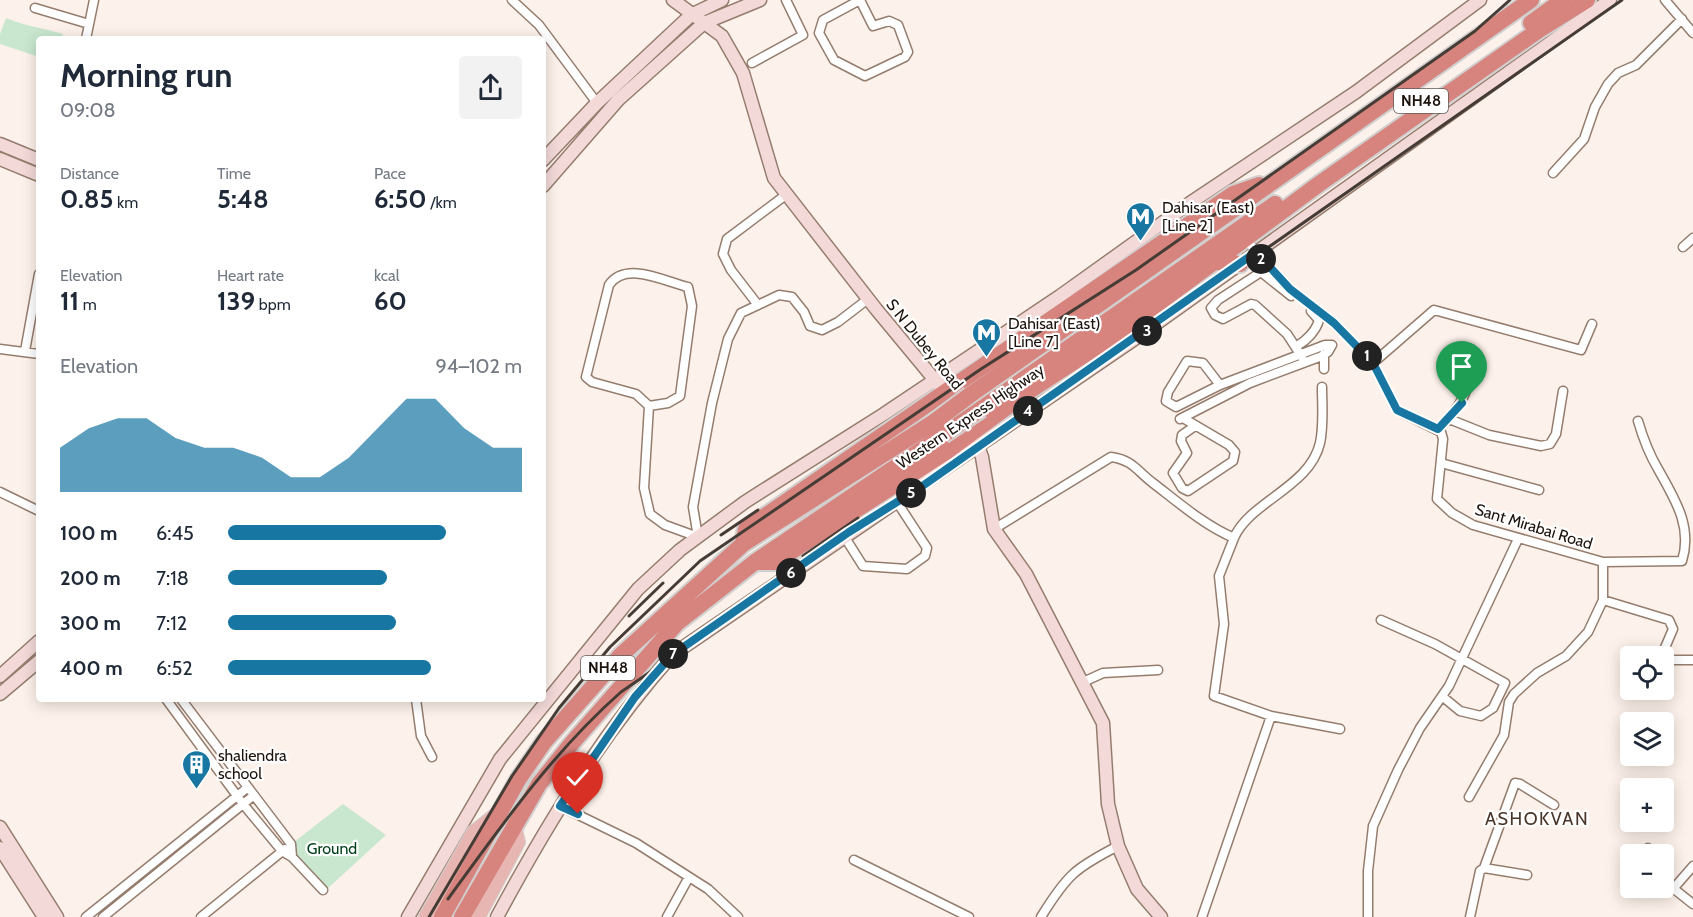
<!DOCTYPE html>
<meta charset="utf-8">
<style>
:root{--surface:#fff;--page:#f2f2f3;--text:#1f2937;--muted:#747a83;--accent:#1876a3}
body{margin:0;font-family:Cabin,sans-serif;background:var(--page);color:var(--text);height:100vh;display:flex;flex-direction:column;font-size:22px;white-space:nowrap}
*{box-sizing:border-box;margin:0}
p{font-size:20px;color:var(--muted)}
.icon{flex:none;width:33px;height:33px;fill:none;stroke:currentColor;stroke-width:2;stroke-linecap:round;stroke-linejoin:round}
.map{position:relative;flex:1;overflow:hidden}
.panel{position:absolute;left:36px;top:36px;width:510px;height:666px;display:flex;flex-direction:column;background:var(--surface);border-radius:6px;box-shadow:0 3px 15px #0003}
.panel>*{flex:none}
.tools{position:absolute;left:1620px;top:646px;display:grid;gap:12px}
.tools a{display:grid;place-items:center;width:54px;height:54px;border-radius:6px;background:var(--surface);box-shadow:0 3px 15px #0003;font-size:30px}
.pin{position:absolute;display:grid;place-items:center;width:51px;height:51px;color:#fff;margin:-62px -26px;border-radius:50% 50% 50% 0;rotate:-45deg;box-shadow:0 0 6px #0007}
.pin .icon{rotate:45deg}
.km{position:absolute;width:30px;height:30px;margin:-15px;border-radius:50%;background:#222;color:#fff;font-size:16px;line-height:30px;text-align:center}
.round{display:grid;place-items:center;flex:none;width:63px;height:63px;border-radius:6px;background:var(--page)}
.head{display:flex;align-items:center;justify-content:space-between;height:102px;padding:0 24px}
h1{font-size:33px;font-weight:700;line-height:45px}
.figures{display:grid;grid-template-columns:repeat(3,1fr);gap:9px;height:102px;padding:6px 24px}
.figures div{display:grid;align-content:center}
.figures b{font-size:26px;font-weight:700}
.figures small{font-size:16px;font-weight:400}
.figures p{font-size:16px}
.chart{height:168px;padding:12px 24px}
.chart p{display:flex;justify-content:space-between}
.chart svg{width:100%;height:108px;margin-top:6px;fill:var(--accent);opacity:.7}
ul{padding:0 24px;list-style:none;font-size:20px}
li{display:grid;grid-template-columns:96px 72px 1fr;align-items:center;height:45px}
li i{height:15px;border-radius:8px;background:var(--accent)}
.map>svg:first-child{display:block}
.green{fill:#c9e7ce}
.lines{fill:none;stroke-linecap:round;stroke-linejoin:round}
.street-casing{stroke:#957d6e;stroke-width:11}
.secondary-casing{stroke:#957d6e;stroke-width:15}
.primary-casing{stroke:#d2d0cf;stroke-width:16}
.highway-casing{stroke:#d2d0cf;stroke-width:20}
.street{stroke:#fff;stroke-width:8}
.secondary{stroke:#f3dad9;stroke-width:12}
.primary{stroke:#e7b5b2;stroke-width:14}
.highway{stroke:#d7847f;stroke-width:16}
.rail{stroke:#453c35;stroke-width:3}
.highway-bridge-casing{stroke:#d2d0cf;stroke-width:20;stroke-linecap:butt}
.highway-bridge{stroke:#d7847f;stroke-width:16}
.route-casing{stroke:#fff;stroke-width:12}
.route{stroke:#1876a3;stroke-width:8}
.labels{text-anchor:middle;stroke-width:4.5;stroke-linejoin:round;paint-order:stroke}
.shield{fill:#fff;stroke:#605a56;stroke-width:1.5}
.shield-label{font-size:15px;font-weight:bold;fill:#1c130d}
.poi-label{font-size:16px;fill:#1c130d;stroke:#fff;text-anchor:start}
.street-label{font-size:16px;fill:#1c130d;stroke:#fff}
.park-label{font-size:16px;fill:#01401a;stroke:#fff}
.neighbourhood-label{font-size:18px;letter-spacing:1.5px;fill:#493527;stroke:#fff}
</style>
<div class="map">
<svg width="1693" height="917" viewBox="0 0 1693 917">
<rect width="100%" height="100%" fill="#fdf2eb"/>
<path class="green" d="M 6,18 C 25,26 43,28 63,34 L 62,39 L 39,39 L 39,57 L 0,44 L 0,34 Z
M 343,804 L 386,835 L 326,890 L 285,849 Z"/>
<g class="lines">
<defs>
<path id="street" d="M 512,0 L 539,25 L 597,103
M 860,0 L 873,26 L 889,21 L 898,25 L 908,52 L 905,57 L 865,76 L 834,60 L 819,33 L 823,20 L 860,0
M 1665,0 L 1693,33
M 35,8 L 89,24
M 86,39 L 94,0
M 752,63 L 803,35 L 786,0
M 1553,173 L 1584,139 L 1595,107 L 1608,84 L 1618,73 L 1636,65 L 1682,19
M 1246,240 L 1290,289 L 1334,323 L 1373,363 L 1397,410 L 1441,432 L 1443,439 L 1437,499 L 1452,513 L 1473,525 L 1603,562 L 1682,561 C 1693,526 1674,498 1658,469 C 1649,454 1643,438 1638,421
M 1683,247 L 1693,238
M 1291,296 L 1261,272 L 1218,300 L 1211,308 L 1215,315 L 1223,319 L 1251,304 L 1255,305 L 1287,334 L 1302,357
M 758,305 L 731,270 L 723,254 L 727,239 L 787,194
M 1297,346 C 1306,341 1316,331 1319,320 L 1311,311
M 0,349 L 39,354
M 25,351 L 39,274
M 1373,363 L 1434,310 L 1581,350 L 1592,324
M 1324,369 L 1324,354
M 649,406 L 668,403 L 680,396 L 692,306 L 688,287 C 666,282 626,260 609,285 L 586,377 L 592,382 L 636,394 L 649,406 L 644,488 L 650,514 L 665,525 L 698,537
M 1183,418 L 1229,445 L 1235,452 L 1233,461 L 1188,491 L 1182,488 L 1173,473 L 1187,453 L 1181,441 L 1182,435 L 1195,426
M 1180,419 L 1250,383 L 1322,356 L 1328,352 L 1332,345 L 1325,345 L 1220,385 L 1176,407 L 1166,401 L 1168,392 L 1187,361 L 1203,363 L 1220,385
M 1449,419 L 1489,435 L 1541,446 L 1550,444 L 1556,434 L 1563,391
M 1438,429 C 1463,405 1468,391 1476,357
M 1441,463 L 1539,490
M 0,492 L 39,511
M 994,529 L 1111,457 C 1133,460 1137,471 1153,483 C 1179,503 1204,525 1234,538 L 1219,576 L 1224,624 L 1214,696 L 1271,716 L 1340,729
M 844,536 L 863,566 L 907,569 L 925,556 L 927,548 L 897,502
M 698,537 L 693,507 L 712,403 L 728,339 L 741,313 L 779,295 L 792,297 L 804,312 L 810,326 L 822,330 L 838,322 L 868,299
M 1234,538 C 1249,502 1310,487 1320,443 C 1324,425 1322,404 1322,387
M 1603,600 L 1669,620 L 1673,629 L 1664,650 L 1665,655 L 1671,660 L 1693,660
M 1381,620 L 1435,644 L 1505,683 L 1493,708 L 1481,716 L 1460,711 L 1443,697
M 1081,683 L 1103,673 L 1158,670
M 166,699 L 243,804 L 282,851 L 292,857 L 323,890
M 181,699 L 291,844 L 292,857
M 416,699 L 421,736 L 432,757
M 1469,797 L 1504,735 L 1509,702 L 1514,694 L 1537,673 L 1566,656 L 1588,632 L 1603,600 L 1603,562
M 560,806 L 636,843 L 708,889 L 738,917
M 1648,848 L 1651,855
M 854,860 L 969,917
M 1484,868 L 1515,783 L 1520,784 L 1554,805
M 1664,881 L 1693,904
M 1673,889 L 1693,866
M 86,917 L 247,788
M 103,917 L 253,796
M 201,917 L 285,849
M 667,917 L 689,877
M 1041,917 C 1067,875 1075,868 1118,846
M 1202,917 L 1271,716
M 1368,917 L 1368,871 L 1373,826 L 1398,770 L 1420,728 L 1449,686 L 1518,539
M 1470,917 L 1480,871 L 1484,868 L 1527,875"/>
<path id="secondary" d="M 673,0 L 722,36 L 743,73 L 774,178 L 876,309 L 939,385
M 0,144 L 39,160
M 0,159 L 39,175
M 543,160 L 597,103 L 691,15 L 722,0
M 543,186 L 618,100 L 704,23 L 760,0
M 975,439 L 982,457 L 994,529 L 1026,574 L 1103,723 L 1108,804 L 1118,846 L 1137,889 L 1161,917
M 0,676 L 39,641
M 0,694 L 39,661
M 0,827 L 57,917
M 0,848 L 44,917
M 408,917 L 500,759 L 638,589 L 680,550 L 745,502 L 884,414 L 1060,296 L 1190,203 L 1356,92 L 1480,0
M 497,917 C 547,824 602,734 672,655 L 1136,338 L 1610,0"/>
<path id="primary" d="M 426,917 L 474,832 L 497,814
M 478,917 L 518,842 L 514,826"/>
<path id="highway" d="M 1531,23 L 1563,0
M 1217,262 L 1240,264
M 970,395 L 1531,0
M 981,409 L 1275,204
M 743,544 L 746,529 L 752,525 L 1233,194 L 1259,185
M 755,562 L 775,562 L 946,452 L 1026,393 L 1121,331 L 1319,184 L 1539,30 L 1587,0
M 442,917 L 518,780 L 544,742 L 620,656 L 743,544 L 934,422
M 462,917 L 539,784 L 572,743 L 677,623 L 755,562 L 943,435"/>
</defs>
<use href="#street" class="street-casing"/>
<use href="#secondary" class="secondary-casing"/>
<use href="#primary" class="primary-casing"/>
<use href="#highway" class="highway-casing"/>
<use href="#street" class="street"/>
<use href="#secondary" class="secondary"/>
<use href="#primary" class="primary"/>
<use href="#highway" class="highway"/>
<path class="rail" d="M 1220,281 L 1622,0
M 721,535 L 758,510
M 803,556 L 858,518
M 629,616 L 663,583
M 448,899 C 501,826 553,752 621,692 L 997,434
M 429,917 L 512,776 L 559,708 L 610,647 L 700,561 L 981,369 L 1136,270 L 1475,31 L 1510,0"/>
<defs>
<path id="highway-bridge" d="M 934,422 L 970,395
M 943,435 L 981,409"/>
</defs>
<use href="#highway-bridge" class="highway-bridge-casing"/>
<use href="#highway-bridge" class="highway-bridge"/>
</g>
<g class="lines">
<defs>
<path id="route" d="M 578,814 L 560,806 L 635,697 L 672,655 L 849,532 L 921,487 L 1256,252 L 1290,289 L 1334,323 L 1373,363 L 1397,410 L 1438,429 L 1462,403"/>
</defs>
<use href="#route" class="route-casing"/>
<use href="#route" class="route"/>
</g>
<defs>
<symbol id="metro-pin" viewBox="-11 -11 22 30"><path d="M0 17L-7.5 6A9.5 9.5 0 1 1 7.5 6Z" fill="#1876a3" stroke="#fff"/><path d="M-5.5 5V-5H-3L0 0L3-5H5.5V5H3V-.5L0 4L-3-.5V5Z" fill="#fff"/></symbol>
<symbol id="building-pin" viewBox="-11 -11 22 30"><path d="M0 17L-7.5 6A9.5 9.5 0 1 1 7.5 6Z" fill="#1876a3" stroke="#fff"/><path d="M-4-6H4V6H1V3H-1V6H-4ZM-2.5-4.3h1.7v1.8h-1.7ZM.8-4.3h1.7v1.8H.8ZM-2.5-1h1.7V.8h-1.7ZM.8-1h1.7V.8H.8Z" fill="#fff"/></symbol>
</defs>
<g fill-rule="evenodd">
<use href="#metro-pin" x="1124" y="200" width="33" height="45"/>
<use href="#metro-pin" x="970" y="316" width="33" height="45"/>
<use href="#building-pin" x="180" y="748" width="33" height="45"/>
</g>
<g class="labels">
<g class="shield">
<rect x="1394" y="89" width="54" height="24" rx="4.5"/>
<rect x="581" y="656" width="54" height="24" rx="4.5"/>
</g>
<g class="shield-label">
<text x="1421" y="106">NH48</text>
<text x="608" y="673">NH48</text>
</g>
<g class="poi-label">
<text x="1162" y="213">Dahisar (East)<tspan x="1162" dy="18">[Line 2]</tspan></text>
<text x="1008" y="329">Dahisar (East)<tspan x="1008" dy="18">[Line 7]</tspan></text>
<text x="218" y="761">shaliendra<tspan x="218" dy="18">school</tspan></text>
</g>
<g class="street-label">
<text transform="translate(925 344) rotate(51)" y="6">S N Dubey Road</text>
<text transform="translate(970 416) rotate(-34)" y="6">Western Express Highway</text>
<text transform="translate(1534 526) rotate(17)" y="6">Sant Mirabai Road</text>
</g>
<g class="park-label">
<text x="332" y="854">Ground</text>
</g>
<g class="neighbourhood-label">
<text x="1537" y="825">ASHOKVAN</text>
</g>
</g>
</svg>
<div class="tools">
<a><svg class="icon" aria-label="locate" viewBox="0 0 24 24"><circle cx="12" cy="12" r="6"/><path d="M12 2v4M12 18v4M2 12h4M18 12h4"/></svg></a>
<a><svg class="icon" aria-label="layers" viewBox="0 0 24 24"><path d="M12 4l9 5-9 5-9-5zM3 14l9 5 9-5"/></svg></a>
<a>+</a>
<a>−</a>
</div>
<div class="pin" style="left:1462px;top:403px;background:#1e9e55"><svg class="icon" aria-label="arrive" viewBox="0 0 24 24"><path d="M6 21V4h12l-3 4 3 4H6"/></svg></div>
<div class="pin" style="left:578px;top:814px;background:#d93025"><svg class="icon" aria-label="check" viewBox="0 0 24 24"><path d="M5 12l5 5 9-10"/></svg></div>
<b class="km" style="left:1367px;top:356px">1</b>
<b class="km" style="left:1261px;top:259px">2</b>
<b class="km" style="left:1147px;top:331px">3</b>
<b class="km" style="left:1028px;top:411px">4</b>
<b class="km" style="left:911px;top:493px">5</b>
<b class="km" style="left:791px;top:573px">6</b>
<b class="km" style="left:673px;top:654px">7</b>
<section class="panel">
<div class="head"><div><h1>Morning run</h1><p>09:08</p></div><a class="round"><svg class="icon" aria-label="share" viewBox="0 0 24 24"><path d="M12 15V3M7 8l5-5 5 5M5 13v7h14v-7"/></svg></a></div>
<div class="figures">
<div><p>Distance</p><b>0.85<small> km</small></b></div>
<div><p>Time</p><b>5:48</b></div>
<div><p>Pace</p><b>6:50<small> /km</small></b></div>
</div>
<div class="figures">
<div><p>Elevation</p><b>11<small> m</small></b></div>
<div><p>Heart rate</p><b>139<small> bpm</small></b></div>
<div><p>kcal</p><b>60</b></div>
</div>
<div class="chart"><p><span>Elevation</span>94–102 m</p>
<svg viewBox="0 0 160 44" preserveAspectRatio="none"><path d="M0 44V26L10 18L20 14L30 14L40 22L50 26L60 26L70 30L80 38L90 38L100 30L110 18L120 6L130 6L140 18L150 26L160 26V44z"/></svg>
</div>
<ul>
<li><b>100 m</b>6:45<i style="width:74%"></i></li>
<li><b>200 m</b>7:18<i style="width:54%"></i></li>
<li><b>300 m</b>7:12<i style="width:57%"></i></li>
<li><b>400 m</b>6:52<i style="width:69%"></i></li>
</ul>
</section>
</div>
